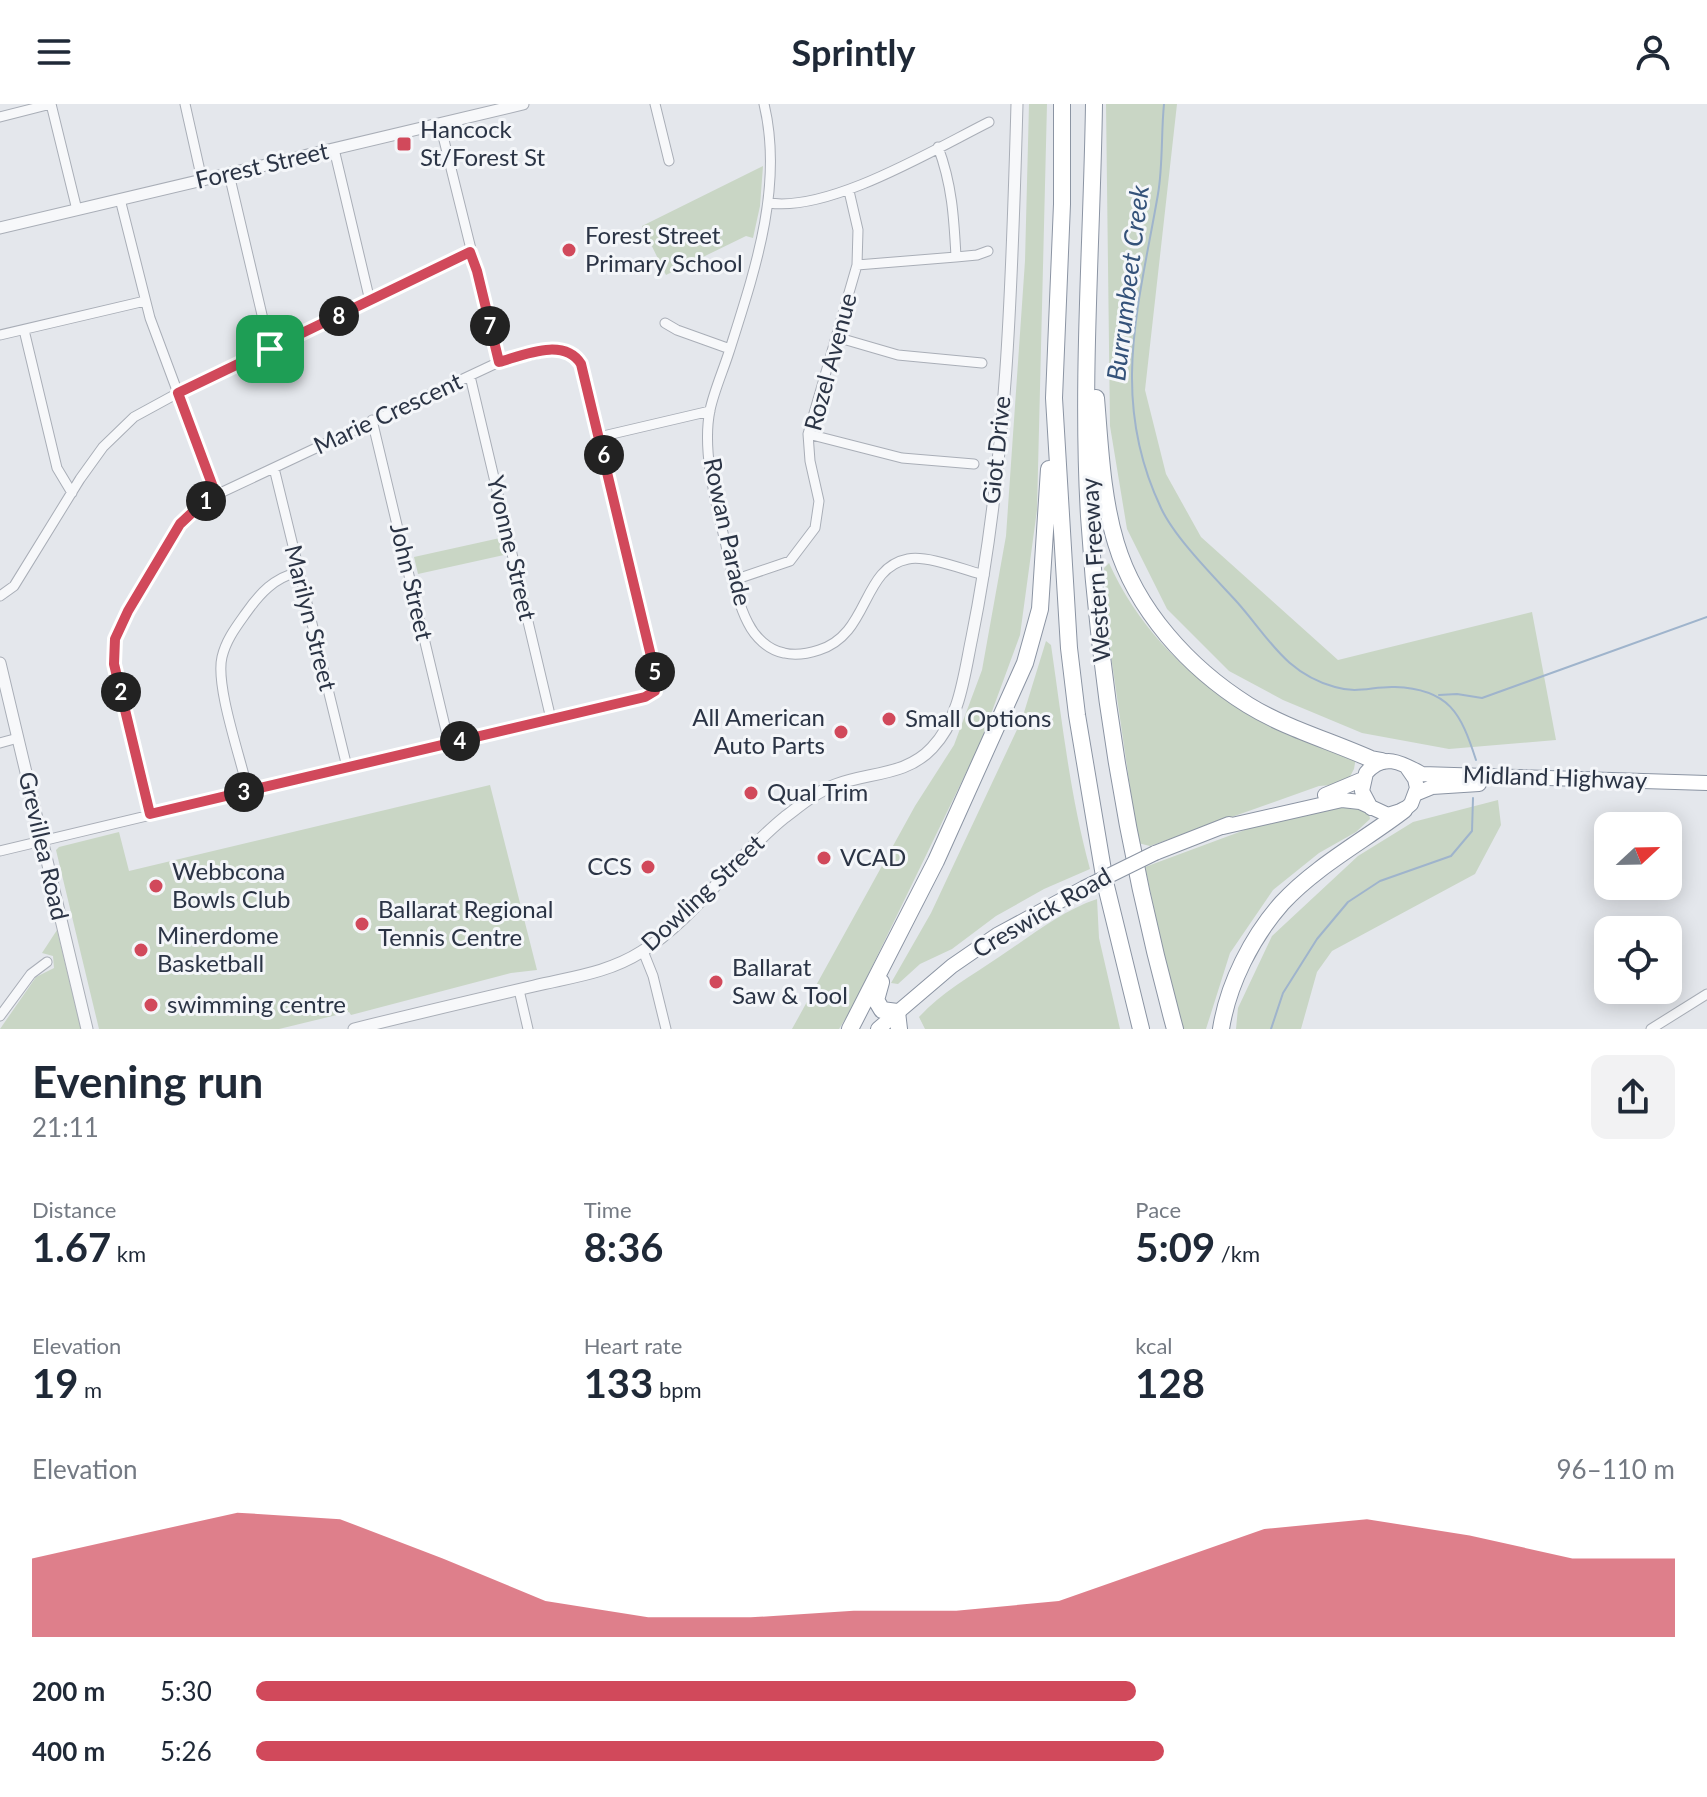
<!DOCTYPE html>
<meta charset="utf-8">
<style>
:root{--surface:#fff;--page:#f2f2f3;--text:#1f2937;--muted:#747a83;--accent:#d1495b}
body{margin:0;font-family:Lato,sans-serif;background:var(--page);color:var(--text);height:100vh;display:flex;flex-direction:column;font-size:30px;white-space:nowrap}
*{box-sizing:border-box;margin:0}
p{font-size:26px;color:var(--muted)}
.icon{flex:none;width:44px;height:44px;fill:none;stroke:currentColor;stroke-width:2;stroke-linecap:round;stroke-linejoin:round}
.map{position:relative;height:925px;overflow:hidden}
.side{display:flex;flex-direction:column;background:var(--surface);flex:1}
.side>*{flex:none}
.needle{width:52px;rotate:68deg}
.buttons{position:absolute;left:1594px;top:708px;display:grid;gap:16px}
.buttons a{display:grid;place-items:center;width:88px;height:88px;border-radius:16px;background:var(--surface);box-shadow:0 4px 20px #0003;font-size:40px}
.pin{position:absolute;display:grid;place-items:center;width:68px;height:68px;color:#fff;margin:-34px;border-radius:16px;box-shadow:0 4px 12px #0006}
.km{position:absolute;width:40px;height:40px;margin:-20px;border-radius:50%;background:#222;color:#fff;font-size:22px;line-height:40px;text-align:center}
.round{display:grid;place-items:center;flex:none;width:84px;height:84px;border-radius:16px;background:var(--page)}
.summary{display:flex;align-items:center;justify-content:space-between;height:136px;padding:0 32px}
h1{font-size:44px;font-weight:700;line-height:60px}
.metrics{display:grid;grid-template-columns:repeat(3,1fr);gap:12px;height:136px;padding:8px 32px}
.metrics div{display:grid;align-content:center}
.metrics b{font-size:40px;font-weight:700}
.metrics small{font-size:22px;font-weight:400}
.metrics p{font-size:22px}
.chart{height:224px;padding:16px 32px}
.chart p{display:flex;justify-content:space-between}
.chart svg{width:100%;height:144px;margin-top:8px;fill:var(--accent);opacity:.7}
ul{padding:0 32px;list-style:none;font-size:26px}
li{display:grid;grid-template-columns:128px 96px 1fr;align-items:center;height:60px}
li i{height:20px;border-radius:10px;background:var(--accent)}
header{display:flex;justify-content:space-between;align-items:center;height:104px;padding:0 32px;background:var(--surface);font-size:36px;font-weight:700}
.map>svg:first-child{display:block}
.green{fill:#c9d6c5}
.lines{fill:none;stroke-linecap:round;stroke-linejoin:round}
.stream{stroke:#9fb4cc;stroke-width:2}
.minor-casing{stroke:#a9aeb7;stroke-width:11}
.tertiary-casing{stroke:#a9aeb7;stroke-width:13}
.trunk-casing{stroke:#8b94a3;stroke-width:16}
.motorway-casing{stroke:#8b94a3;stroke-width:18}
.minor{stroke:#f7f8fa;stroke-width:9}
.tertiary{stroke:#f7f8fa;stroke-width:11}
.trunk{stroke:#fff;stroke-width:14}
.motorway{stroke:#fff;stroke-width:16}
.trunk-bridge-casing{stroke:#8b94a3;stroke-width:16;stroke-linecap:butt}
.trunk-bridge{stroke:#fff;stroke-width:14}
.route-casing{stroke:#fff;stroke-width:16}
.route{stroke:#d1495b;stroke-width:10}
.poi-dot{fill:#d1495b;stroke:#f4f6f9;stroke-width:3}
.labels{text-anchor:middle;stroke-width:6;stroke-linejoin:round;paint-order:stroke}
.poi-label{font-size:24px;fill:#2b3445;stroke:#f4f6f9;text-anchor:start}
.street-label{font-size:24px;fill:#2b3445;stroke:#f4f6f9}
.water-label{font-size:26px;font-style:italic;fill:#34527a;stroke:#f4f6f9}
</style>
<header><svg class="icon" aria-label="menu" viewBox="0 0 24 24"><path d="M4 6h16M4 12h16M4 18h16"/></svg>Sprintly<svg class="icon" aria-label="person" viewBox="0 0 24 24"><circle cx="12" cy="8" r="4"/><path d="M4 21q1-7 8-7t8 7"/></svg></header>
<div class="map">
<svg width="1707" height="925" viewBox="0 0 1707 925">
<rect width="100%" height="100%" fill="#e4e7ec"/>
<path class="green" d="M 1029,0 L 1047,0 L 1037,406 L 1020,531 L 980,640 L 852,904 L 839,925 L 792,925 L 915,702 L 954,641 L 982,566 L 1006,432 L 1025,157 Z
M 1106,0 L 1177,0 L 1145,286 L 1166,370 L 1201,433 L 1338,556 L 1532,508 L 1556,636 L 1449,645 L 1362,629 L 1283,596 L 1229,567 L 1167,505 L 1127,425 L 1110,322 Z
M 763,62 L 760,102 L 753,134 L 746,132 L 666,171 L 642,122 Z
M 500,434 L 504,451 L 418,470 L 414,453 Z
M 1109,459 C 1135,517 1182,569 1236,600 C 1273,622 1317,636 1356,653 L 1354,665 L 1346,680 L 1319,682 L 1150,742 L 1138,739 L 1109,538 L 1104,464 Z
M 1046,537 L 1051,541 C 1062,616 1070,692 1090,765 L 1044,785 L 996,812 L 952,845 L 920,860 L 898,880 L 891,879 L 931,809 L 1022,615 Z
M 490,681 L 537,866 L 511,869 L 351,911 L 349,908 L 279,925 L 99,925 L 56,746 L 59,743 L 119,728 L 129,767 Z
M 1498,696 L 1501,721 L 1475,770 L 1332,847 L 1317,868 L 1301,925 L 1236,925 L 1238,904 L 1272,832 L 1358,752 L 1413,718 Z
M 1348,702 L 1368,706 L 1370,715 L 1356,728 L 1319,749 L 1273,786 L 1230,849 L 1206,925 L 1180,925 L 1145,763 L 1269,717 Z
M 1097,795 L 1099,834 L 1120,925 L 925,925 L 919,913 C 942,888 971,872 999,853 C 1031,832 1061,807 1097,795 Z
M 57,826 L 81,925 L 0,925 L 36,873 L 54,864 L 53,852 L 42,849 Z"/>
<g class="lines">
<path class="stream" d="M 1164,0 C 1161,30 1163,61 1158,90 C 1139,201 1109,295 1161,404 C 1175,434 1214,473 1237,498 C 1269,534 1285,569 1335,583 C 1358,590 1373,582 1395,583 C 1449,585 1461,609 1476,656
M 1439,591 L 1457,590 L 1482,594 L 1707,513
M 1271,925 L 1283,889 L 1317,835 L 1348,798 L 1380,777 L 1451,752 L 1472,727 L 1473,694"/>
<defs>
<path id="minor" d="M 51,0 L 77,106
M 185,0 L 202,76
M 655,0 L 669,57
M 764,0 C 784,83 754,169 729,248 C 723,267 714,287 710,306 C 701,350 718,406 728,450 C 733,473 737,498 748,519 C 755,533 768,546 784,549 C 796,552 807,550 819,546 C 870,530 861,464 908,455 C 927,451 965,466 984,471
M 0,13 L 51,0
M 440,20 L 499,258
M 334,45 L 370,197
M 229,70 L 270,245
M 120,95 L 150,214 L 216,391
M 769,99 C 830,108 933,46 989,18
M 956,153 L 977,151 L 988,147
M 857,161 L 956,153 C 954,114 952,80 938,43
M 665,219 L 677,226 L 730,245
M 24,226 L 57,364 L 72,389
M 0,231 L 145,197
M 836,233 L 898,251 L 982,259
M 470,272 L 551,615
M 372,316 L 449,639
M 808,330 L 902,354 L 974,360
M 599,333 L 710,307
M 274,364 L 347,663
M 734,476 L 790,457 L 815,424 L 819,397 L 810,357 L 808,330 L 857,161 L 858,126 L 849,87
M 0,492 L 14,482 L 80,375 L 103,343 L 134,313 L 178,289 L 470,148
M 0,639 L 18,634
M 248,687 C 241,655 215,582 222,553 C 226,536 236,523 246,509 C 260,489 274,474 298,468
M 150,710 L 114,560 L 115,535 L 128,507 L 180,420 L 198,403 L 216,391 L 499,258 L 558,245 L 570,248 L 581,260 L 656,573 L 655,587
M 0,747 L 645,593 L 655,587
M 643,847 L 653,872 L 666,925
M 519,886 L 528,925
M 0,912 L 31,870 L 47,858
M 1651,925 L 1707,890"/>
<path id="tertiary" d="M 0,124 L 523,0
M 0,559 L 87,925
M 354,925 C 414,910 474,896 534,882 C 571,873 608,869 641,848 C 693,816 736,752 785,713 C 801,701 816,688 835,681 C 869,668 906,672 932,644 C 960,615 964,571 972,533 C 1007,359 1012,178 1017,0"/>
<path id="trunk" d="M 1415,690 L 1432,683 L 1479,680
M 1325,691 L 1363,675
M 1371,704 L 1362,687 L 1366,669 C 1384,648 1402,659 1422,670 L 1707,679
M 1223,723 L 1342,696 L 1360,698 L 1388,711 L 1404,706 L 1411,700 L 1417,684 L 1415,675 L 1406,662
M 1155,749 L 1229,720
M 878,925 L 952,862 L 997,831 L 1084,784"/>
<path id="motorway" d="M 1062,0 L 1062,100 L 1054,294 L 1069,544 L 1077,611 L 1105,778 L 1141,925
M 1094,0 C 1092,137 1081,275 1089,412 C 1100,586 1129,757 1175,925
M 1096,294 C 1100,341 1102,393 1116,439 C 1136,506 1189,564 1248,601 C 1285,624 1331,637 1371,655 L 1382,657
M 881,878 L 876,896 L 882,906 L 897,908 L 899,925
M 850,925 L 936,757 L 1025,559 L 1040,505 L 1049,365
M 1221,925 C 1228,880 1252,833 1282,799 C 1316,762 1365,736 1404,706"/>
</defs>
<use href="#minor" class="minor-casing"/>
<use href="#tertiary" class="tertiary-casing"/>
<use href="#trunk" class="trunk-casing"/>
<use href="#motorway" class="motorway-casing"/>
<use href="#minor" class="minor"/>
<use href="#tertiary" class="tertiary"/>
<use href="#trunk" class="trunk"/>
<use href="#motorway" class="motorway"/>
<defs>
<path id="trunk-bridge" d="M 1084,784 L 1155,749"/>
</defs>
<use href="#trunk-bridge" class="trunk-bridge-casing"/>
<use href="#trunk-bridge" class="trunk-bridge"/>
</g>
<g class="lines">
<defs>
<path id="route" d="M 470,148 L 477,167 L 499,258 C 524,251 564,233 581,260 L 656,573 L 655,587 L 645,593 L 150,710 L 114,560 L 115,535 L 128,507 L 180,420 L 198,403 L 216,391 L 178,289 Z"/>
</defs>
<use href="#route" class="route-casing"/>
<use href="#route" class="route"/>
</g>
<g class="poi-dot">
<rect x="396" y="32" width="16" height="16" rx="4"/>
<circle cx="569" cy="146" r="8"/>
<circle cx="889" cy="615" r="8"/>
<circle cx="841" cy="628" r="8"/>
<circle cx="751" cy="689" r="8"/>
<circle cx="824" cy="754" r="8"/>
<circle cx="648" cy="763" r="8"/>
<circle cx="156" cy="782" r="8"/>
<circle cx="362" cy="820" r="8"/>
<circle cx="141" cy="846" r="8"/>
<circle cx="716" cy="878" r="8"/>
<circle cx="151" cy="901" r="8"/>
</g>
<g class="labels">
<g class="poi-label">
<text x="420" y="34">Hancock<tspan x="420" dy="28">St/Forest St</tspan></text>
<text x="585" y="140">Forest Street<tspan x="585" dy="28">Primary School</tspan></text>
<text x="825" y="622" text-anchor="end">All American<tspan x="825" dy="28">Auto Parts</tspan></text>
<text x="905" y="623">Small Options</text>
<text x="767" y="697">Qual Trim</text>
<text x="840" y="762">VCAD</text>
<text x="632" y="771" text-anchor="end">CCS</text>
<text x="172" y="776">Webbcona<tspan x="172" dy="28">Bowls Club</tspan></text>
<text x="378" y="814">Ballarat Regional<tspan x="378" dy="28">Tennis Centre</tspan></text>
<text x="157" y="840">Minerdome<tspan x="157" dy="28">Basketball</tspan></text>
<text x="732" y="872">Ballarat<tspan x="732" dy="28">Saw &amp; Tool</tspan></text>
<text x="167" y="909">swimming centre</text>
</g>
<g class="street-label">
<text transform="translate(262 62) rotate(-13)" y="8">Forest Street</text>
<text transform="translate(831 258) rotate(-75)" y="8">Rozel Avenue</text>
<text transform="translate(388 310) rotate(-25)" y="8">Marie Crescent</text>
<text transform="translate(997 346) rotate(-84)" y="8">Giot Drive</text>
<text transform="translate(727 428) rotate(78)" y="8">Rowan Parade</text>
<text transform="translate(511 444) rotate(77)" y="8">Yvonne Street</text>
<text transform="translate(1096 466) rotate(-94)" y="8">Western Freeway</text>
<text transform="translate(411 478) rotate(77)" y="8">John Street</text>
<text transform="translate(310 514) rotate(76)" y="8">Marilyn Street</text>
<text transform="translate(1555 674) rotate(2)" y="8">Midland Highway</text>
<text transform="translate(43 742) rotate(77)" y="8">Grevillea Road</text>
<text transform="translate(703 789) rotate(-43)" y="8">Dowling Street</text>
<text transform="translate(1042 809) rotate(-30)" y="8">Creswick Road</text>
</g>
<g class="water-label">
<text transform="translate(1128 179) rotate(-83)" y="9">Burrumbeet Creek</text>
</g>
</g>
</svg>
<div class="buttons">
<a><svg class="needle" viewBox="-14 -14 28 28"><path d="M0-13l5 13h-10z" fill="#e53935"/><path d="M0 13l5-13h-10z" fill="#747a83"/></svg></a>
<a><svg class="icon" aria-label="locate" viewBox="0 0 24 24"><circle cx="12" cy="12" r="6"/><path d="M12 2v4M12 18v4M2 12h4M18 12h4"/></svg></a>
</div>
<div class="pin" style="left:270px;top:245px;background:#1e9e55"><svg class="icon" aria-label="arrive" viewBox="0 0 24 24"><path d="M6 21V4h12l-3 4 3 4H6"/></svg></div>
<b class="km" style="left:206px;top:397px">1</b>
<b class="km" style="left:121px;top:588px">2</b>
<b class="km" style="left:244px;top:688px">3</b>
<b class="km" style="left:460px;top:637px">4</b>
<b class="km" style="left:655px;top:568px">5</b>
<b class="km" style="left:604px;top:351px">6</b>
<b class="km" style="left:490px;top:222px">7</b>
<b class="km" style="left:339px;top:212px">8</b>
</div>
<section class="side">
<div class="summary"><div><h1>Evening run</h1><p>21:11</p></div><a class="round"><svg class="icon" aria-label="share" viewBox="0 0 24 24"><path d="M12 15V3M7 8l5-5 5 5M5 13v7h14v-7"/></svg></a></div>
<div class="metrics">
<div><p>Distance</p><b>1.67<small> km</small></b></div>
<div><p>Time</p><b>8:36</b></div>
<div><p>Pace</p><b>5:09<small> /km</small></b></div>
</div>
<div class="metrics">
<div><p>Elevation</p><b>19<small> m</small></b></div>
<div><p>Heart rate</p><b>133<small> bpm</small></b></div>
<div><p>kcal</p><b>128</b></div>
</div>
<div class="chart"><p><span>Elevation</span>96–110 m</p>
<svg viewBox="0 0 160 44" preserveAspectRatio="none"><path d="M0 44V20L10 13L20 6L30 8L40 20L50 33L60 38L70 38L80 36L90 36L100 33L110 22L120 11L130 8L140 13L150 20L160 20V44z"/></svg>
</div>
<ul>
<li><b>200 m</b>5:30<i style="width:62%"></i></li>
<li><b>400 m</b>5:26<i style="width:64%"></i></li>
</ul>
</section>
